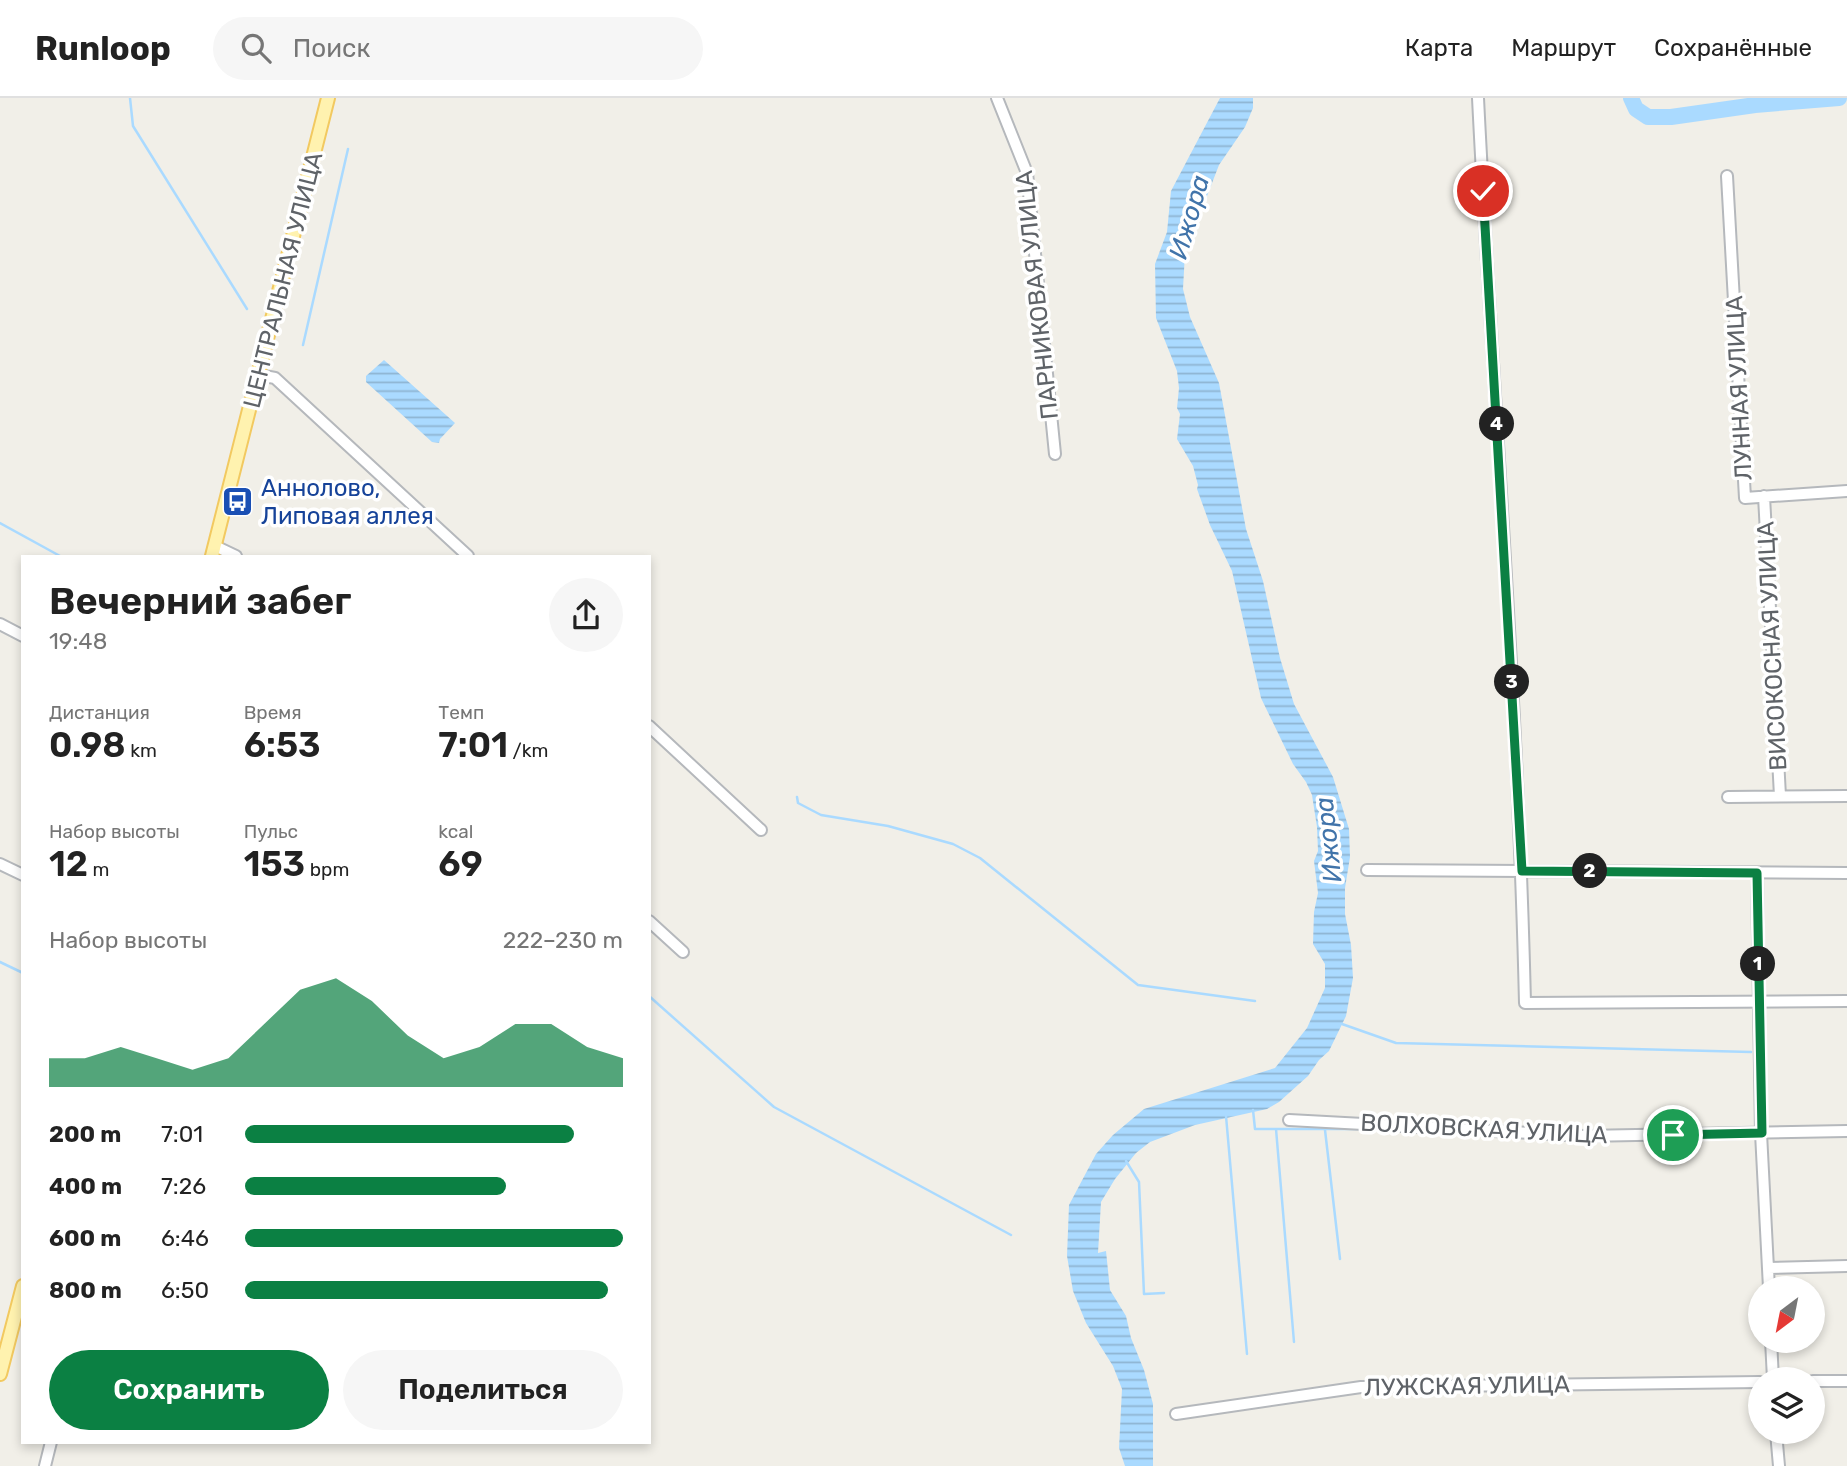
<!DOCTYPE html>
<html lang="ru">
<meta charset="utf-8">
<style>
:root{--surface:#fff;--page:#f6f6f6;--text:#222;--muted:#767676;--line:#e0e0e0;--accent:#0b8043}
body{margin:0;font-family:Rubik,sans-serif;background:var(--page);color:var(--text);height:100vh;display:flex;flex-direction:column;font-size:26px;white-space:nowrap}
*{box-sizing:border-box;margin:0}
p{font-size:23px;color:var(--muted)}
.icon{flex:none;width:38px;height:38px;fill:none;stroke:currentColor;stroke-width:2;stroke-linecap:round;stroke-linejoin:round}
.map{position:relative;flex:1;overflow:hidden}
.drawer{position:absolute;left:21px;top:457px;width:630px;height:889px;display:flex;flex-direction:column;background:var(--surface);border-radius:0px;box-shadow:0 4px 10px #0003}
.drawer>*{flex:none}
.needle{width:46px;rotate:212deg}
.controls{position:absolute;left:1748px;top:1178px;display:grid;gap:14px}
.controls a{display:grid;place-items:center;width:77px;height:77px;border-radius:50%;background:var(--surface);box-shadow:0 4px 10px #0003;font-size:35px}
.pin{position:absolute;display:grid;place-items:center;width:60px;height:60px;color:#fff;margin:-30px;border:4px solid #fff;border-radius:50%;box-shadow:0 2px 7px #0007}
.km{position:absolute;width:35px;height:35px;margin:-18px;border-radius:50%;background:#222;color:#fff;font-size:19px;line-height:35px;text-align:center}
.round{display:grid;place-items:center;flex:none;width:74px;height:74px;border-radius:37px;background:var(--page)}
.summary{display:flex;align-items:center;justify-content:space-between;height:119px;padding:0 28px}
h1{font-size:38px;font-weight:600;line-height:52px}
.figures{display:grid;grid-template-columns:repeat(3,1fr);gap:10px;height:119px;padding:7px 28px}
.figures div{display:grid;align-content:center}
.figures b{font-size:35px;font-weight:600}
.figures small{font-size:19px;font-weight:400}
.figures p{font-size:19px}
.chart{height:196px;padding:14px 28px}
.chart p{display:flex;justify-content:space-between}
.chart svg{width:100%;height:126px;margin-top:7px;fill:var(--accent);opacity:.7}
.primary-button{display:flex;gap:14px;margin-top:auto;padding:14px 28px}
.primary-button a{flex:1;height:80px;border-radius:42px;background:var(--accent);color:#fff;font-size:28px;font-weight:600;line-height:80px;text-align:center}
.primary-button a+a{background:var(--page);color:var(--text)}
ul{padding:0 28px;list-style:none;font-size:23px}
li{display:grid;grid-template-columns:112px 84px 1fr;align-items:center;height:52px}
li i{height:18px;border-radius:9px;background:var(--accent)}
header{display:flex;align-items:center;gap:42px;box-sizing:border-box;height:98px;padding:0 35px;background:var(--surface);border-bottom:2px solid var(--line)}
header strong{font-size:33px}
nav{display:flex;gap:38px;margin-inline-start:auto;font-size:24px}
.search{width:490px;height:63px;background:var(--page);display:flex;align-items:center;gap:18px;box-sizing:border-box;padding:0 24px;border-radius:38px;color:var(--muted);font-size:26px}
.map>svg:first-child{display:block}
.water{fill:url(#water-rules)}
.lines{fill:none;stroke-linecap:round;stroke-linejoin:round}
.stream{stroke:#aadaff;stroke-width:2.5}
.river{stroke:#aadaff;stroke-width:16}
.minor-casing{stroke:#b5b8bc;stroke-width:14}
.major-casing{stroke:#f2c960;stroke-width:16}
.minor{stroke:#fff;stroke-width:10}
.major{stroke:#fff2af;stroke-width:12}
.route-casing{stroke:#fff;stroke-width:14}
.route{stroke:#0b8043;stroke-width:9}
.labels{text-anchor:middle;stroke-width:7;stroke-linejoin:round;paint-order:stroke}
.street-label{font-size:24px;fill:#5f6368;stroke:#fff}
.transit-label{font-size:24px;fill:#164399;stroke:#fff;text-anchor:start}
.water-label{font-size:26px;font-style:italic;fill:#4174aa;stroke:#fff}
</style>
<header>
<strong>Runloop</strong>
<div class="search"><svg class="icon" aria-label="search" viewBox="0 0 24 24"><circle cx="10" cy="10" r="6"/><path d="M15 15l6 6"/></svg>Поиск</div>
<nav><a>Карта</a><a>Маршрут</a><a>Сохранённые</a></nav>
</header>
<div class="map">
<svg width="1847" height="1368" viewBox="0 0 1847 1368">
<defs>
<pattern id="water-rules" width="6" height="5" patternUnits="userSpaceOnUse" patternTransform="scale(1.75)"><rect width="6" height="5" fill="#aadaff"/><path d="M0 2.5h6" fill="none" stroke="#8eb4d2"/></pattern>
</defs>
<rect width="100%" height="100%" fill="#f1efe8"/>
<path class="water" d="M 1220,0 L 1253,0 L 1253,10 L 1245,29 L 1219,67 L 1185,155 L 1183,191 L 1190,219 L 1219,285 L 1246,431 L 1263,483 L 1280,560 L 1294,606 L 1333,679 L 1349,731 L 1350,759 L 1345,790 L 1345,816 L 1351,847 L 1353,880 L 1346,918 L 1329,953 L 1319,962 L 1308,978 L 1279,1004 L 1267,1011 L 1195,1027 L 1150,1044 L 1136,1055 L 1115,1081 L 1101,1104 L 1098,1155 L 1106,1153 L 1110,1192 L 1126,1218 L 1131,1240 L 1144,1272 L 1153,1306 L 1153,1368 L 1125,1368 L 1119,1350 L 1122,1291 L 1113,1268 L 1086,1225 L 1073,1193 L 1067,1158 L 1069,1107 L 1096,1056 L 1113,1037 L 1144,1011 L 1275,970 L 1307,930 L 1325,890 L 1325,866 L 1313,846 L 1314,814 L 1318,795 L 1314,763 L 1318,753 L 1317,729 L 1312,697 L 1306,684 L 1293,666 L 1261,600 L 1232,473 L 1210,427 L 1197,391 L 1198,387 L 1193,368 L 1177,341 L 1180,316 L 1177,310 L 1179,290 L 1177,273 L 1156,220 L 1155,166 L 1167,134 L 1171,93 Z
M 384,262 L 455,325 L 440,341 L 439,345 L 432,344 L 366,284 L 366,278 Z"/>
<g class="lines">
<path class="stream" d="M 130,0 L 133,28 L 247,211
M 303,247 L 348,51
M 0,425 L 60,458
M 797,699 L 798,705 L 821,717 L 888,728 L 953,746 L 980,760 L 1138,887 L 1255,903
M 0,864 L 23,875
M 649,898 L 774,1009 L 1011,1137
M 1342,926 L 1396,945 L 1751,954
M 1253,1012 L 1255,1031 L 1362,1031
M 1226,1018 L 1247,1256
M 1276,1031 L 1294,1244
M 1325,1032 L 1340,1161
M 1126,1063 L 1139,1084 L 1144,1196 L 1164,1195"/>
<path class="river" d="M 1631,0 L 1636,11 L 1648,19 L 1671,19 L 1755,7 L 1839,0"/>
<defs>
<path id="minor" d="M 997,0 L 1027,75 L 1055,356
M 1478,0 C 1493,302 1518,603 1525,905 L 1847,903
M 1727,78 L 1745,400 L 1847,393
M 259,277 L 275,280 L 468,458
M 1764,398 L 1780,698
M 215,448 L 236,458
M 0,526 L 23,538
M 649,628 L 761,732
M 1728,699 L 1847,698
M 0,766 L 23,777
M 1367,772 L 1847,775
M 1757,775 L 1761,1035 L 1769,1190
M 649,823 L 683,854
M 1289,1022 L 1584,1038 L 1847,1033
M 1768,1170 L 1847,1168
M 1771,1242 L 1773,1281
M 1813,1283 L 1847,1283
M 1176,1316 L 1361,1289 L 1760,1284
M 1776,1334 L 1779,1368
M 45,1368 L 51,1344"/>
<path id="major" d="M 212,458 L 328,0
M 0,1276 L 23,1188"/>
</defs>
<use href="#minor" class="minor-casing"/>
<use href="#major" class="major-casing"/>
<use href="#minor" class="minor"/>
<use href="#major" class="major"/>
</g>
<g class="lines">
<defs>
<path id="route" d="M 1483,93 L 1522,773 L 1757,775 L 1762,1035 L 1673,1037"/>
</defs>
<use href="#route" class="route-casing"/>
<use href="#route" class="route"/>
</g>
<defs>
<symbol id="bus-square" viewBox="-11 -11 22 22"><rect x="-9" y="-9" width="18" height="18" rx="4" fill="#1a4fb4" stroke="#fff"/><path d="M-5-6H5V4H4V6H2V4H-2V6H-4V4H-5ZM-3.5-4V0h7V-4ZM-3.5 1.2v1.5H-2V1.2ZM2 1.2v1.5H3.5V1.2Z" fill="#fff"/></symbol>
</defs>
<g fill-rule="evenodd">
<use href="#bus-square" x="220" y="386" width="35" height="35"/>
</g>
<g class="labels">
<g class="street-label">
<text transform="translate(283 182) rotate(-76)" y="8">ЦЕНТРАЛЬНАЯ УЛИЦА</text>
<text transform="translate(1037 197) rotate(-96)" y="8">ПАРНИКОВАЯ УЛИЦА</text>
<text transform="translate(1739 290) rotate(-93)" y="8">ЛУННАЯ УЛИЦА</text>
<text transform="translate(1772 548) rotate(-93)" y="8">ВИСОКОСНАЯ УЛИЦА</text>
<text transform="translate(1484 1031) rotate(3)" y="8">ВОЛХОВСКАЯ УЛИЦА</text>
<text transform="translate(1467 1288) rotate(-1)" y="8">ЛУЖСКАЯ УЛИЦА</text>
</g>
<g class="transit-label">
<text x="261" y="398">Аннолово,<tspan x="261" dy="28">Липовая аллея</tspan></text>
</g>
<g class="water-label">
<text transform="translate(1189 119) rotate(-74)" y="9">Ижора</text>
<text transform="translate(1328 742) rotate(-96)" y="9">Ижора</text>
</g>
</g>
</svg>
<div class="controls">
<a><svg class="needle" viewBox="-14 -14 28 28"><path d="M0-13l5 13h-10z" fill="#e53935"/><path d="M0 13l5-13h-10z" fill="#767676"/></svg></a>
<a><svg class="icon" aria-label="layers" viewBox="0 0 24 24"><path d="M12 4l9 5-9 5-9-5zM3 14l9 5 9-5"/></svg></a>
</div>
<div class="pin" style="left:1673px;top:1037px;background:#1e9e55"><svg class="icon" aria-label="arrive" viewBox="0 0 24 24"><path d="M6 21V4h12l-3 4 3 4H6"/></svg></div>
<div class="pin" style="left:1483px;top:93px;background:#d93025"><svg class="icon" aria-label="check" viewBox="0 0 24 24"><path d="M5 12l5 5 9-10"/></svg></div>
<b class="km" style="left:1758px;top:866px">1</b>
<b class="km" style="left:1590px;top:773px">2</b>
<b class="km" style="left:1512px;top:584px">3</b>
<b class="km" style="left:1497px;top:326px">4</b>
<section class="drawer">
<div class="summary"><div><h1>Вечерний забег</h1><p>19:48</p></div><a class="round"><svg class="icon" aria-label="share" viewBox="0 0 24 24"><path d="M12 15V3M7 8l5-5 5 5M5 13v7h14v-7"/></svg></a></div>
<div class="figures">
<div><p>Дистанция</p><b>0.98<small> km</small></b></div>
<div><p>Время</p><b>6:53</b></div>
<div><p>Темп</p><b>7:01<small> /km</small></b></div>
</div>
<div class="figures">
<div><p>Набор высоты</p><b>12<small> m</small></b></div>
<div><p>Пульс</p><b>153<small> bpm</small></b></div>
<div><p>kcal</p><b>69</b></div>
</div>
<div class="chart"><p><span>Набор высоты</span>222–230 m</p>
<svg viewBox="0 0 160 44" preserveAspectRatio="none"><path d="M0 44V34L10 34L20 30L30 34L40 38L50 34L60 22L70 10L80 6L90 14L100 26L110 34L120 30L130 22L140 22L150 30L160 34V44z"/></svg>
</div>
<ul>
<li><b>200 m</b>7:01<i style="width:87%"></i></li>
<li><b>400 m</b>7:26<i style="width:69%"></i></li>
<li><b>600 m</b>6:46<i style="width:100%"></i></li>
<li><b>800 m</b>6:50<i style="width:96%"></i></li>
</ul>
<div class="primary-button"><a>Сохранить</a><a>Поделиться</a></div>
</section>
</div>
